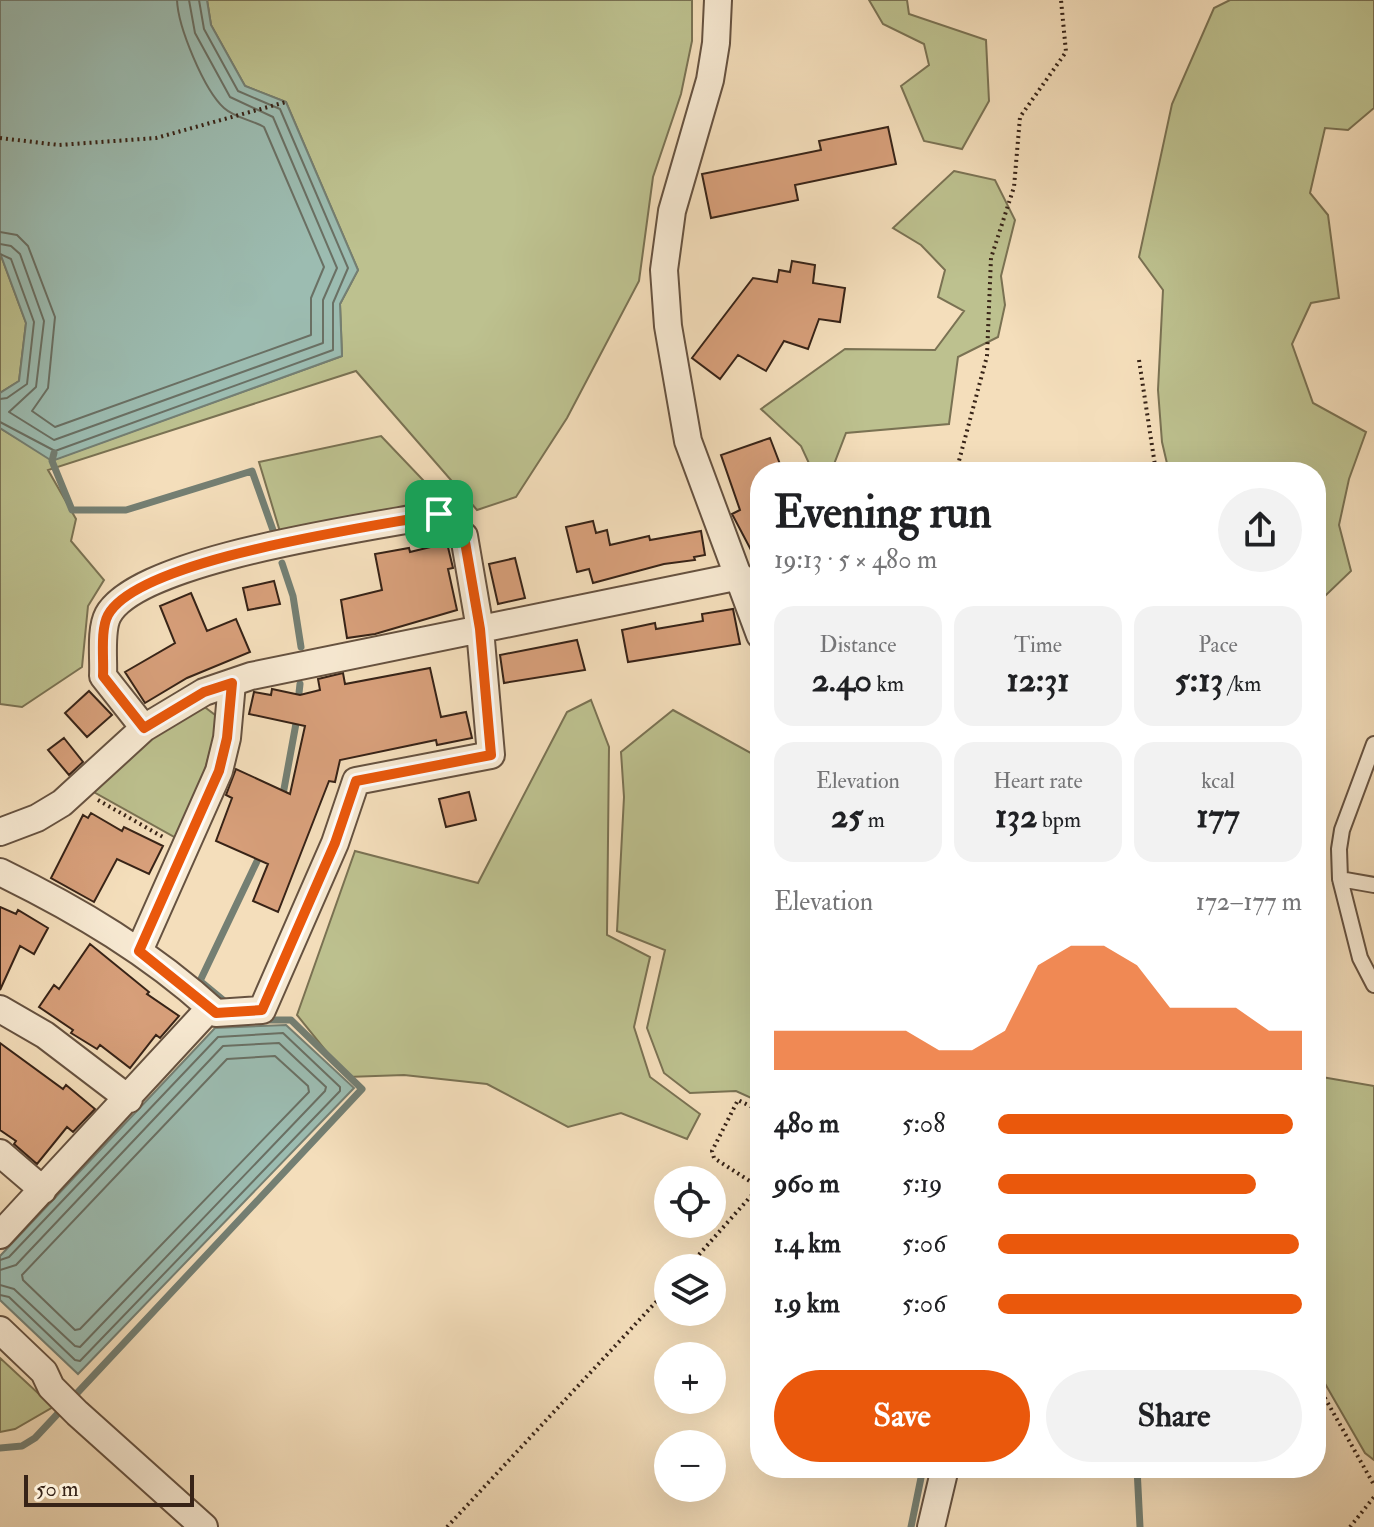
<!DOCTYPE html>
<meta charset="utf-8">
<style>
:root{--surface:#fff;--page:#f2f2f2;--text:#202124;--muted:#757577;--accent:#ea580c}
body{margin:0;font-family:"IM FELL Double Pica",serif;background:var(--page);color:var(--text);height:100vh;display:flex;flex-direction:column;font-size:30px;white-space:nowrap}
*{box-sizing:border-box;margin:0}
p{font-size:26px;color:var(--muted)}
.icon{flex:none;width:44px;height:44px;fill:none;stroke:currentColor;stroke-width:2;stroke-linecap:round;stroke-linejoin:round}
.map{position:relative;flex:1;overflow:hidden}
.side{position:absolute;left:750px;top:462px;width:576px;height:1016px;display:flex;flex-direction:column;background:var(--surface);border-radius:32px;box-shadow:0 8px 32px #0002}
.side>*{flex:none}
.controls{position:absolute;left:654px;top:1166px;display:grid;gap:16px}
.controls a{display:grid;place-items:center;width:72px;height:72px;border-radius:50%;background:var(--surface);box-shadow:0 8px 32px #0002;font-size:40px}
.scale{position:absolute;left:24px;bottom:20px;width:170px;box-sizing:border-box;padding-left:8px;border:4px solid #372317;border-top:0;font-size:22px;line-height:28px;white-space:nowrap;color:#372317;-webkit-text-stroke:6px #f8ead3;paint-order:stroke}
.pin{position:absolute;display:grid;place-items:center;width:68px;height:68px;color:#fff;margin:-34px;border-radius:16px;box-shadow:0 4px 12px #0006}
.round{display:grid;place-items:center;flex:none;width:84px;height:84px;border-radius:42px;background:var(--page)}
.headline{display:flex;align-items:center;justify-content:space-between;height:136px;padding:0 24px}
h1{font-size:44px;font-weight:700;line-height:60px}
.metrics{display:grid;grid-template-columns:repeat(3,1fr);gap:12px;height:136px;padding:8px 24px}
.metrics div{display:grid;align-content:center;border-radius:20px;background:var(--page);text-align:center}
.metrics b{font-size:34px;font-weight:700}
.metrics small{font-size:22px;font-weight:400}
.metrics p{font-size:22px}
.chart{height:224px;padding:16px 24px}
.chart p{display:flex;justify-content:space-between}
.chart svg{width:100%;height:144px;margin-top:8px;fill:var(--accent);opacity:.7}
.action{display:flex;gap:16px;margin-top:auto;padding:16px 24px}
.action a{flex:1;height:92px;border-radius:48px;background:var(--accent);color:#fff;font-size:32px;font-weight:700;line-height:92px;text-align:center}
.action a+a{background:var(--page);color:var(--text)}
ul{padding:0 24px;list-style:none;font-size:26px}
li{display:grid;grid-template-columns:128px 96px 1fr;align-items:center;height:60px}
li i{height:20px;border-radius:10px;background:var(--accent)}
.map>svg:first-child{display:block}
.green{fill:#bdc18f;stroke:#7a7253;stroke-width:2}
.water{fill:#9cbcb1;stroke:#747f73;stroke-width:2}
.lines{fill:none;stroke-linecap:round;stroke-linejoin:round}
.shore{stroke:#6a7064;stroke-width:2}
.stream{stroke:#747f73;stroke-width:7}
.building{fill:#d79f7a;stroke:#372317;stroke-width:2}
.service-casing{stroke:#665240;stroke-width:18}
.minor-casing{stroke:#665240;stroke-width:30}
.path{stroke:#372317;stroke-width:4;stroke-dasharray:2 4;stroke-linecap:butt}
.service{stroke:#f8ead3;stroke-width:14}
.minor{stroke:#f8ead3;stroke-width:26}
.route-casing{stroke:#fff;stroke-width:16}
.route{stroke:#ea580c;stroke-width:10}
</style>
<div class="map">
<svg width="1374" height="1527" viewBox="0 0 1374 1527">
<rect width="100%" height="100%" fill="#f4debb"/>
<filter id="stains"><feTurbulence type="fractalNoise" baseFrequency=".0025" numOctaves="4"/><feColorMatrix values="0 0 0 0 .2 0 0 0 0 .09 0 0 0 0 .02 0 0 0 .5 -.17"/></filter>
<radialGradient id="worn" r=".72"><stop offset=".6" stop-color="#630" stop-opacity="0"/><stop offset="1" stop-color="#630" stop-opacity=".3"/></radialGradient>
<path class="green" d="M 207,0 L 692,0 L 692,41 L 681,94 L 653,177 L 639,281 L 567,418 L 516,497 L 477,510 L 356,371 L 48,470 L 76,519 L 71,541 L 104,580 L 88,606 L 82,667 L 22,707 L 0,704 L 0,428 L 53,460 L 342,356 L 340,304 L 358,270 L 286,102 L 245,86 L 211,25 Z
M 869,0 L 907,0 L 909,14 L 986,40 L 989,101 L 962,149 L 924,141 L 901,86 L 929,65 L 924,44 L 883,24 Z
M 1230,0 L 1374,0 L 1374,108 L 1348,130 L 1325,128 L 1310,193 L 1328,215 L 1339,298 L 1311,303 L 1292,344 L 1313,403 L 1366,432 L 1349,479 L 1339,525 L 1351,571 L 1324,597 L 1316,596 L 1316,472 L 1169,472 L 1162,442 L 1158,390 L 1163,290 L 1139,257 L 1172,104 L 1214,8 Z
M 954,171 L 995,180 L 1015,220 L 1001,276 L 1005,305 L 998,337 L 958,357 L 949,424 L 846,433 L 831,472 L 813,472 L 801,446 L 761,409 L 845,349 L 935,350 L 964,311 L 938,297 L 945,270 L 921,245 L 893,228 Z
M 0,253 L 26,323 L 19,381 L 0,393 Z
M 381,436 L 445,503 L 281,535 L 259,462 Z
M 591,700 L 609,747 L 607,935 L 650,957 L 634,1027 L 650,1077 L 700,1114 L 687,1139 L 621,1113 L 568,1127 L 487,1084 L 404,1075 L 347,1077 L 297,1015 L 355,851 L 478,883 L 567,712 Z
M 202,705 L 219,718 L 203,777 L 178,839 L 92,791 L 156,732 Z
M 673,710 L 760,758 L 760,1102 L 736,1091 L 690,1093 L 664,1073 L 647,1028 L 665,950 L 617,931 L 624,797 L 621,752 Z
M 1316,1076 L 1374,1086 L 1374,1460 L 1365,1453 L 1316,1368 Z
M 0,1358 L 53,1407 L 15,1429 L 0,1432 Z"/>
<path class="water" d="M 0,0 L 207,0 L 211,25 L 245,86 L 286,102 L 358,270 L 340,304 L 342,356 L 52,461 L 0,428 L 0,393 L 19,381 L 26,323 L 0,253 Z
M 286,1025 L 354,1088 L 78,1374 L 0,1300 L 0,1256 L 215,1028 Z"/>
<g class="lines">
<path class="shore" d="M 0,232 L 17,235 L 28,246 L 55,317 L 48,388 L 32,411 L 55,427 L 311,335 L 311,298 L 324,267 L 264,127 C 252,120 235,118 224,108 C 204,90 178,27 177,0
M 0,244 L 11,246 L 20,254 L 44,321 L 36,387 L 9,412 L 54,440 L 323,343 L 323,300 L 337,268 L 273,117 L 230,97 L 195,33 L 189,0
M 0,254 L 11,259 L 34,322 L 27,384 L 7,398 L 0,399
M 0,422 L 55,451 L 333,350 L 333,303 L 348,268 L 280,109 L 238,91 L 204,29 L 199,0
M 275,1056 L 308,1086 L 309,1092 L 80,1329 L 75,1330 L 23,1280 L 22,1275 L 227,1059 Z
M 0,1260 L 9,1257 L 218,1037 L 283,1033 L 340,1087 L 340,1091 L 80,1361 L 75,1360 L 9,1297 L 0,1295
M 0,1270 L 16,1265 L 223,1046 L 279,1043 L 326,1087 L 325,1091 L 80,1347 L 75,1346 L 14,1289 L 0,1285"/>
<path class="stream" d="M 54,453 L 52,461 L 72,510 L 126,510 L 252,471 L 274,533
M 282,563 L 293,596 L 301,647
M 298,702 L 300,684
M 282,800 L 297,718
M 229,1005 L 200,981 L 261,853
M 0,1448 L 22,1446 L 35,1438 L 362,1089 L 291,1020 L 260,1020
M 1137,1468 L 1140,1527
M 911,1527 L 923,1468"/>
</g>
<path class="building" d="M 888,127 L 896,164 L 795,185 L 798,200 L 711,218 L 702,174 L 821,150 L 819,141 Z
M 792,261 L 815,265 L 813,283 L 845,288 L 840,322 L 819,319 L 808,349 L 784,341 L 766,371 L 738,355 L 720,379 L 692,358 L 753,278 L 777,282 L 779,270 L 790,272 Z
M 770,438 L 783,472 L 760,472 L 760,567 L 732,514 L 740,510 L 721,455 Z
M 593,521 L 596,533 L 607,530 L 610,545 L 649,536 L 650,540 L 701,531 L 705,555 L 694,557 L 695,560 L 664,564 L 593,583 L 589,569 L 577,572 L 566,527 Z
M 447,543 L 453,568 L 448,569 L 457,610 L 375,634 L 347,638 L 341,600 L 382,590 L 375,554 L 409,548 L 410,552 Z
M 515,558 L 525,598 L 498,604 L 489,564 Z
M 274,581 L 280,604 L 248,610 L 243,588 Z
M 191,593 L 207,631 L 236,619 L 250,652 L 187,678 L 145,703 L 125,672 L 175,643 L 160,606 Z
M 733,609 L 740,644 L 628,662 L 622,630 L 655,623 L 656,629 L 703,621 L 702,614 Z
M 577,640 L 585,670 L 504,683 L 500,655 Z
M 430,668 L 441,717 L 466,712 L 472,738 L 437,745 L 436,740 L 340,760 L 335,782 L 329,781 L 278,912 L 253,901 L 268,864 L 216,841 L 232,798 L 226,795 L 236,769 L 290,794 L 305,726 L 249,714 L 254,692 L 271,695 L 272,689 L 300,695 L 320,690 L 318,679 L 343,673 L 345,684 Z
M 89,691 L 112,715 L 87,737 L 65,713 Z
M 64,738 L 83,762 L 69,775 L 48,750 Z
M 469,792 L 476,820 L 446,827 L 439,799 Z
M 91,813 L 122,831 L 124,827 L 163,846 L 149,874 L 117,859 L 94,902 L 51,878 L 83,815 L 88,818 Z
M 0,907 L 16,914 L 18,910 L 48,928 L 34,954 L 20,946 L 0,990 Z
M 90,944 L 149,992 L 147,994 L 179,1016 L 160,1038 L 156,1035 L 130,1068 L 100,1045 L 97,1049 L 71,1033 L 73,1030 L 39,1007 L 54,985 L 59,989 Z
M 0,1043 L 63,1089 L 66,1085 L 95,1109 L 73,1132 L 67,1127 L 37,1164 L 14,1144 L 16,1141 L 0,1130 Z"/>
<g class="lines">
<defs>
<path id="service" d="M 1374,744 L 1342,830 L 1339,849 L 1340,879 L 1360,958 L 1374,985
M 1340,879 L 1374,885"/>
<path id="minor" d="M 718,0 L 716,43 L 710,80 L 672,211 L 664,270 L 668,326 L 688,441 L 760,635
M 0,832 L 37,818 L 62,803 L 144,728 L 204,692 L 251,676 L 740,576
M 0,872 C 78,910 152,954 216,1013 L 262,1010 L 335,843 L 356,781 L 491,755 L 480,629 L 464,536 L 439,514 C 373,527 139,558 108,615 C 100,630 104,659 103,676 L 144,728
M 139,951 L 219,771 L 227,738 L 232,683
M 0,1009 L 45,1035 L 129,1099
M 0,1153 L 43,1190
M 0,1235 L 210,1008
M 0,1330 L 44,1372 L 51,1387 L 77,1413 L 204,1527
M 931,1527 L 945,1468"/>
</defs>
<use href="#service" class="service-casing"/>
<use href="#minor" class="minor-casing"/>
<path class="path" d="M 0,138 L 59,145 L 156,138 L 286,102
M 1139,360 L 1156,472
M 956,472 L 987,356 L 991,258 L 1014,187 L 1020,117 L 1066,52 L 1061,0
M 98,800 L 163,837
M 687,1268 L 759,1187 L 714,1158 L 712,1151 L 738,1100 L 760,1111
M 1316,1382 L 1374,1485
M 447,1527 L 668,1289
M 1350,1527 L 1374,1497"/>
<use href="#service" class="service"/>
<use href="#minor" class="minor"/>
</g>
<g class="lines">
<defs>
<path id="route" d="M 439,514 L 464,536 L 480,629 L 491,755 L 356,781 L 335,843 L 262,1010 L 216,1013 L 139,951 L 219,771 L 227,738 L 232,683 L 204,692 L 144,728 L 103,676 C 104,659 100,630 108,615 C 139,558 373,527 439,514 Z"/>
</defs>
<use href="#route" class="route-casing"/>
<use href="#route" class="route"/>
</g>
<rect width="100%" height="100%" filter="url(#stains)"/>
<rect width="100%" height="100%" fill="url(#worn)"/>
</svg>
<div class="controls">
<a><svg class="icon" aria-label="locate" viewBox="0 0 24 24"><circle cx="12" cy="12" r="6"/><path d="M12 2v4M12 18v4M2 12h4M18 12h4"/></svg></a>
<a><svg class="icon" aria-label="layers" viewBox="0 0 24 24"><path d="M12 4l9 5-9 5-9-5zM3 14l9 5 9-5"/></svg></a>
<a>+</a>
<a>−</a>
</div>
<div class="scale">50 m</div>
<div class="pin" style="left:439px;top:514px;background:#1e9e55"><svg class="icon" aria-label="arrive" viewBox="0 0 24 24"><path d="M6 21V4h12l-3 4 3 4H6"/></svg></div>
<section class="side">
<div class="headline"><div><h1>Evening run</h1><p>19:13 · 5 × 480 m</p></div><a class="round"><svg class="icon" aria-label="share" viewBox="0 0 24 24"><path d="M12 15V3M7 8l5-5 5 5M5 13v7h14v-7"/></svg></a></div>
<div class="metrics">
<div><p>Distance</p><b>2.40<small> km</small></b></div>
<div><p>Time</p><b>12:31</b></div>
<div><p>Pace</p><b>5:13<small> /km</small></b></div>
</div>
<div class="metrics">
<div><p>Elevation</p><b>25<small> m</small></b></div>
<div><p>Heart rate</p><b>132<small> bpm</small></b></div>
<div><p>kcal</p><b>177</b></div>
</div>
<div class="chart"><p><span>Elevation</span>172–177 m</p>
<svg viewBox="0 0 160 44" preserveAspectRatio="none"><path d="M0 44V32L10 32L20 32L30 32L40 32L50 38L60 38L70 32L80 12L90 6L100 6L110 12L120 25L130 25L140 25L150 32L160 32V44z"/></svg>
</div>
<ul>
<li><b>480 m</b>5:08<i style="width:97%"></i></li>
<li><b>960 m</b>5:19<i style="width:85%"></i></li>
<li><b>1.4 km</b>5:06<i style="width:99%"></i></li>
<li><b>1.9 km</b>5:06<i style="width:100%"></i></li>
</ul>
<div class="action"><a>Save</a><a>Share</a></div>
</section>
</div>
